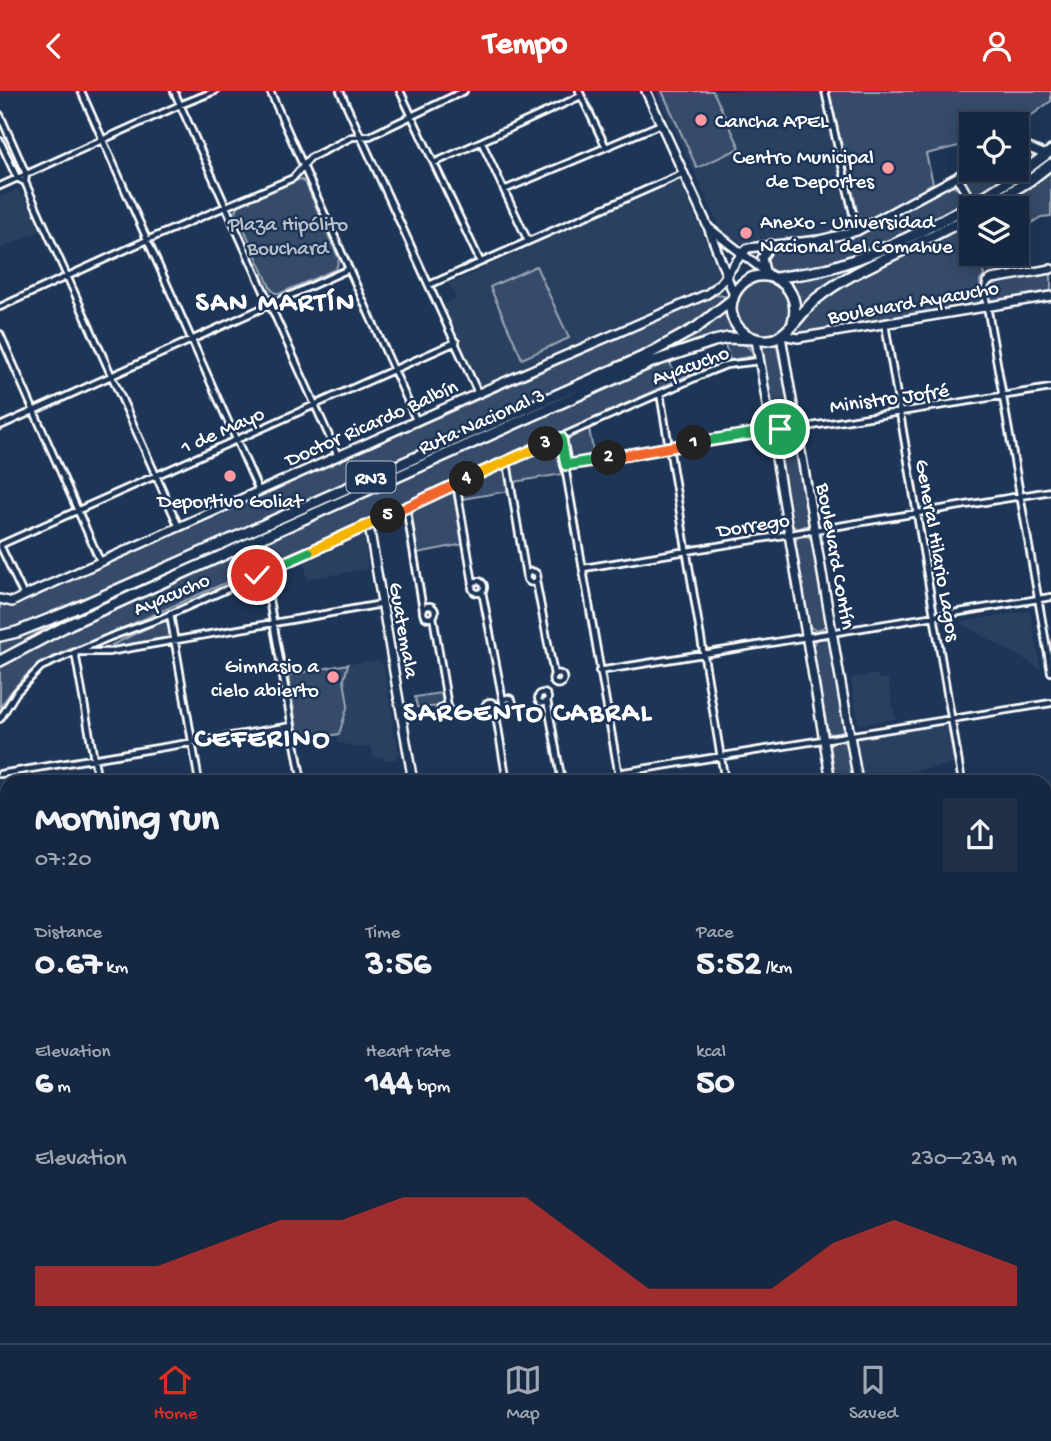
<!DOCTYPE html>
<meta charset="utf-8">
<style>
:root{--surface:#162841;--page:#1f3048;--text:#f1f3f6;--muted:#9ea6b1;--line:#35445a;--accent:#d93025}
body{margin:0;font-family:"Gochi Hand",sans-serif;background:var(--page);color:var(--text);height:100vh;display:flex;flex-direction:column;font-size:26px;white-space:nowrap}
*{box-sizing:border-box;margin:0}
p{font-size:23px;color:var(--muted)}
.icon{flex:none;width:38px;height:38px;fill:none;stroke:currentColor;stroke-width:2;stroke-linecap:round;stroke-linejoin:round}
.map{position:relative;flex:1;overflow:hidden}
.details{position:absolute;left:0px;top:684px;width:1052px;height:569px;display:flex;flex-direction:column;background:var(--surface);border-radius:21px 21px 0 0;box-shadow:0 4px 18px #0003,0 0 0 2px var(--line)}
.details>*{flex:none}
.buttons{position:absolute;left:959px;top:21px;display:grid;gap:14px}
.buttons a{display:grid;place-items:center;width:70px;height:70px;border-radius:0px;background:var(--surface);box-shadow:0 4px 18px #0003,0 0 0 2px var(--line);font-size:35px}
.pin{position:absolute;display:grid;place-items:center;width:60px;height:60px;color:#fff;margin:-30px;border:4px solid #fff;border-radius:50%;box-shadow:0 2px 7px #0007}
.km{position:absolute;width:35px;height:35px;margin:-18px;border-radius:50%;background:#222;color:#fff;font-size:19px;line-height:35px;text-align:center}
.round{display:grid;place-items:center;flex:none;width:74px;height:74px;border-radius:0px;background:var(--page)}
.headline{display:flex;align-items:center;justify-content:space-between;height:119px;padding:0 35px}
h1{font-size:38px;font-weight:800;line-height:52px}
.metrics{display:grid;grid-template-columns:repeat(3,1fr);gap:10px;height:119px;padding:7px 35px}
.metrics div{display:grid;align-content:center}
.metrics b{font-size:35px;font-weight:800}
.metrics small{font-size:19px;font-weight:400}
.metrics p{font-size:19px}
.chart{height:196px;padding:14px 35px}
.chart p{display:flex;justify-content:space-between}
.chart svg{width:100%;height:126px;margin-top:7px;fill:var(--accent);opacity:.7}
header{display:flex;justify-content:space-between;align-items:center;height:91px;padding:0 35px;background:var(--accent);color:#fff;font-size:32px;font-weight:800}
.tab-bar{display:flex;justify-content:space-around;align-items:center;height:98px;border-top:2px solid var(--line);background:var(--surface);font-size:19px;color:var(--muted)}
.tab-bar a{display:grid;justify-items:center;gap:4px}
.tab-bar .on{color:var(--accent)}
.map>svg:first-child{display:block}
.built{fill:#2a4161}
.green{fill:#364b69;stroke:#9aa5b4;stroke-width:2}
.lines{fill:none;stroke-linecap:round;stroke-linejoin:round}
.street-casing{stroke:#fff;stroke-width:10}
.secondary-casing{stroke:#fff;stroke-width:12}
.highway-casing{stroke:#fff;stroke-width:14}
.street{stroke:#1d3557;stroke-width:4.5}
.secondary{stroke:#1d3557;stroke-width:7}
.highway{stroke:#1d3557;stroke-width:9}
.split-1-casing{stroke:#fff;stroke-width:14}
.split-2-casing{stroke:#fff;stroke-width:14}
.split-3-casing{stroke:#fff;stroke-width:14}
.split-4-casing{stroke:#fff;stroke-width:14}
.split-5-casing{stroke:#fff;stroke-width:14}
.split-6-casing{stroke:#fff;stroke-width:14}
.split-7-casing{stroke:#fff;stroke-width:14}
.split-1{stroke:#22a559;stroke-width:9}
.split-2{stroke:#f0652b;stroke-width:9}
.split-3{stroke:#22a559;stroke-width:9}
.split-4{stroke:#f5b400;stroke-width:9}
.split-5{stroke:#f0652b;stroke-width:9}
.split-6{stroke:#f5b400;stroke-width:9}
.split-7{stroke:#22a559;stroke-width:9}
.poi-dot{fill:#ff9aa2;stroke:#1d3557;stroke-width:2.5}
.labels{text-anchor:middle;stroke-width:5;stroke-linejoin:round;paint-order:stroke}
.shield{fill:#1d3557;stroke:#bbc2cd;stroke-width:2}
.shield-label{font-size:19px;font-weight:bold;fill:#fff}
.poi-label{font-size:21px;fill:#fff;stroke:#1d3557;text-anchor:start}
.park-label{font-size:21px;fill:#b9c0ca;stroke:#1d3557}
.street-label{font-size:21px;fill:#fff;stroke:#1d3557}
.district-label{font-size:28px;font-weight:bold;letter-spacing:2px;fill:#fff;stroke:#1d3557}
</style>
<header><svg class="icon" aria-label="back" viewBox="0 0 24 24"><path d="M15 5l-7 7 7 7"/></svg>Tempo<svg class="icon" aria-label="person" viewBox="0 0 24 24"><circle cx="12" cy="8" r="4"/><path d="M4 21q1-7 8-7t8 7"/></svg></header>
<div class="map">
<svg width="1051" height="1252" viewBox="0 0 1051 1252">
<rect width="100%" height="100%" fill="#1d3557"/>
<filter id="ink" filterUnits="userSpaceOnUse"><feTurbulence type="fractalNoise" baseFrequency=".0143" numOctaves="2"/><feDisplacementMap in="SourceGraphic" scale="14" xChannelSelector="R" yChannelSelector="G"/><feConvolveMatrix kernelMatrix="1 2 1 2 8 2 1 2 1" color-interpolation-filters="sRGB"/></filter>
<g filter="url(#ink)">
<path class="built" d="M 656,0 L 821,0 L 852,134 L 849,138 L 818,147 L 749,153 L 733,151 L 721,138 Z
M 679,88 L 720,185 L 716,194 L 482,296 L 444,213 L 456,207 L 449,193 Z
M 18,98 L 21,104 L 23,103 L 40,140 L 0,158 L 0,106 Z
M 363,442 L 368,478 L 307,488 L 304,468 Z
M 1030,520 L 1041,578 L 959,531 L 985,527 Z
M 379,569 L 379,572 L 383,572 L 394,634 L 392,634 L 393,644 L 396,644 L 399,664 L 396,665 L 396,668 L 384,669 L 383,666 L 374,667 L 371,655 L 359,657 L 337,651 L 348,614 L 344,589 L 348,573 Z
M 877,583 L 878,589 L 888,587 L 895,628 L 859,634 L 856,629 L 858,628 L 851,587 Z
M 945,633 L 951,637 L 956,673 L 862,689 L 856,654 L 859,648 Z
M 830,1246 L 918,1246 L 919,1252 L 831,1252 Z"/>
<path class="green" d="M 662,0 L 713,0 L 740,57 L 697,77 Z
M 829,0 L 1051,0 L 1051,10 L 1017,35 L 1017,33 L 971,33 L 971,52 L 926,63 L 933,92 L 927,95 L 927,98 L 867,133 L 860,133 Z
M 972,79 L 1016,79 L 976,104 C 963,100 962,87 972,79 Z
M 1051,80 L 1051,125 L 1041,126 L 1017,141 L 1017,117 L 994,117 Z
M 295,88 L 302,89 L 306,93 L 339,168 L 336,178 L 281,202 L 275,202 L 271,198 L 236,120 L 239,113 Z
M 952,94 L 962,101 L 962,114 C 932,129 790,204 766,175 C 765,166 765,161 775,156 L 823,153 L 852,146 L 946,95 Z
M 971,118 L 971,120 L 800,216 L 797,202 L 789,189 L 819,183 Z
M 971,130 L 971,163 L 980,163 L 984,185 L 980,189 L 982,208 L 979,213 L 800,245 L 792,241 C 817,196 883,172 928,153 C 943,146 957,137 971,130 Z
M 536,175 L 569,247 L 522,268 L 490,196 Z
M 1051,181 L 1051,201 L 995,211 L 990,207 L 988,197 L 992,191 Z
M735 217a28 28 0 1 1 56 0a28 28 0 1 1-56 0Z
M 715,204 L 724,205 L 724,208 L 694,233 L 649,259 L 61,520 L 15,538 L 0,541 L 0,513 L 11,515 Z
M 725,218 L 735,243 L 712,246 L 653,266 Z
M 724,251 C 737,251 749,251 754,265 L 730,269 Z
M 776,251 L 792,327 L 787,333 L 779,334 L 774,330 L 761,254 Z
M 669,268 L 674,283 L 708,270 L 712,273 L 510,366 L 105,545 C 56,563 29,570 0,617 L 0,576 L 71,536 Z
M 589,337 L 594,366 L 571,369 L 566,349 Z
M 789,340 L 795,344 L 809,431 L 808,434 L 797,438 L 791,433 L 777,346 L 781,341 Z
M 553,353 L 559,356 L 563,383 L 513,391 L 512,372 Z
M 500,377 L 506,380 L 509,400 L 462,408 L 461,395 Z
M 453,399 L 464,453 L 417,462 L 411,417 Z
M 807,445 L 813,449 L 827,532 L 823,537 L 815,539 L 809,535 L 795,451 L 798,446 Z
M 163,529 L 168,531 L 170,546 L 115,556 L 112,554 Z
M 43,535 L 47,536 L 0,565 L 0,549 Z
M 824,547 L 830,551 L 845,636 L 841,642 L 831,643 L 826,639 L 813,554 L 816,549 Z
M 348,573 L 344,589 L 348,614 L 339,643 L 299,650 L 288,584 Z
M 441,602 L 443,611 L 441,615 L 419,617 L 417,616 L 415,606 Z
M 841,650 L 848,654 L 854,691 L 835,691 L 829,657 L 832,651 Z"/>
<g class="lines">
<defs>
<path id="street" d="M 81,0 L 259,400
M 174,0 L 338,365
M 270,0 L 417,331
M 340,0 L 478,302
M 400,0 L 480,170
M 579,0 L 605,54
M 825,0 L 857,140
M 0,24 L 26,83 L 25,91 L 179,436
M 0,50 L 17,87 L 25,91
M 482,52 L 528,150
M 434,72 L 581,5
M 0,95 L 180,14 L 215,0
M 504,99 L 661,33
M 987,191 L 985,197 L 986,209 L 1051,581
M 429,194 L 684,82
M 0,216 L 147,149 L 293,87 L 310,67 L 352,46 L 370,45 L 464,0
M 885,233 L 962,691
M 0,243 L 100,470
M 660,302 L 725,691
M 0,335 L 349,178
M 560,347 L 620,691
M 507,371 L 526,485
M 566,374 C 728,347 890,323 1051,297
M 456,392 L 473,492
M 406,415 L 423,519
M 0,454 L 456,251
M 0,454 L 24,505
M 584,477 L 1051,400
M526.5 486a5.5 5.5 0 1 1 11 0a5.5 5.5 0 1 1-11 0Z
M 264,481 L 302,691
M 536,490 L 554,584
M472 496a6 6 0 1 1 12 0a6 6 0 1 1-12 0Z
M 482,500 L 503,610
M423 521a6 6 0 1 1 12 0a6 6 0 1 1-12 0Z
M 170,523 L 199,691
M 433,525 L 448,616
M 75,561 L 98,691
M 79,561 L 108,561 L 382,513
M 599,580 L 1051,506
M552.5 588a5.5 5.5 0 1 1 11 0a5.5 5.5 0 1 1-11 0Z
M538 607a5 5 0 1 1 10 0a5 5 0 1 1-10 0Z
M503 612a5 5 0 1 1 10 0a5 5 0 1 1-10 0Z
M 547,609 L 562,691
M485 616a5 5 0 1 1 10 0a5 5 0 1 1-10 0Z
M439.5 621a5.5 5.5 0 1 1 11 0a5.5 5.5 0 1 1-11 0Z
M 495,618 L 507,691
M 0,628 L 16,602 L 41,576 L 110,546 L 162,527 L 369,435 L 449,395 L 711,280 L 726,274 L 759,270
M 618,682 L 1051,612
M 0,683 L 292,635
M 562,691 L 566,689 L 572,691
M 0,702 L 7,717
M 1045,719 L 1051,718
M 0,774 L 7,790
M 0,849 L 7,845
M 1045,959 L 1051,958
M 1045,1035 L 1051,1034
M 0,1059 L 7,1055
M 0,1112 L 7,1109
M 1045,1134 L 1051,1133
M 1045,1158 L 1051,1197
M 0,1166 L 7,1163
M 0,1189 L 7,1205
M 0,1219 L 7,1216
M 25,1246 L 28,1252
M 119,1246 L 122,1252
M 243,1246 L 246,1252
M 398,1246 L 399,1252
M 607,1246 L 608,1252
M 716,1246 L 717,1252
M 822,1246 L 823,1252
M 188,1252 L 198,1248
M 1015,1252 L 1051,1246"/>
<path id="secondary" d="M 646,0 L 708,136 L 734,204
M 1017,52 L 1046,64
M 957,86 L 972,112
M 709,137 L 771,185
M 765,180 L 762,167 L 771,153
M 987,191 L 992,188 L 1051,178
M 782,244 L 798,247 L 1051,205
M 781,245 L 858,691
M 756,249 L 831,691
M 369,435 L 413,691
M 0,508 L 12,511 L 24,505 L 488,298 L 707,203 C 726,192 732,171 748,157 L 819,149 L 857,140 L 957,86 L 971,76
M 0,734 L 7,750
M 1045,825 L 1051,824
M 0,1026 L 7,1023
M 225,1246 L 228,1252
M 927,1246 L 928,1252
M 954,1246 L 955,1252"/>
<path id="highway" d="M 984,117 L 1029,90 L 1051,73
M 776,187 C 790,184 805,183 818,180 C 894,161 990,107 1051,60
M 793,231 C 805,189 753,166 734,204 C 722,230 749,255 774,248 C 789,243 803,219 816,208 C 848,182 888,167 924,149 C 940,142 956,133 971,124
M 0,545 L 17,541 L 65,522 L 647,264 L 696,237 L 733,208
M 0,570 L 70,533 L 652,271 L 714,250 L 728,247 L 754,248"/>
</defs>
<use href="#street" class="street-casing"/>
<use href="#secondary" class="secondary-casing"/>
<use href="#highway" class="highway-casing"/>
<use href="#street" class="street"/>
<use href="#secondary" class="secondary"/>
<use href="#highway" class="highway"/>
</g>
</g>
<g class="lines" filter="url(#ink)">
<defs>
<path id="split-1" d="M 694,352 L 780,338"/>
<path id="split-2" d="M 609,367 L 694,352"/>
<path id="split-3" d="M 546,353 L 561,347 L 566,374 L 609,367"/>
<path id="split-4" d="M 467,388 L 546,353"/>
<path id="split-5" d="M 388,425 L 467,388"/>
<path id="split-6" d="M 309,461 L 388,425"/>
<path id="split-7" d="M 257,484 L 309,461"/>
</defs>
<use href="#split-1" class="split-1-casing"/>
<use href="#split-2" class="split-2-casing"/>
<use href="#split-3" class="split-3-casing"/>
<use href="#split-4" class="split-4-casing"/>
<use href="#split-5" class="split-5-casing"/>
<use href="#split-6" class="split-6-casing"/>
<use href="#split-7" class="split-7-casing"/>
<use href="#split-1" class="split-1"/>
<use href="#split-2" class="split-2"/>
<use href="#split-3" class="split-3"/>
<use href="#split-4" class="split-4"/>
<use href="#split-5" class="split-5"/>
<use href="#split-6" class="split-6"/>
<use href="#split-7" class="split-7"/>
</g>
<g class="poi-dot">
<circle cx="701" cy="29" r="7"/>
<circle cx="888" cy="77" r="7"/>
<circle cx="746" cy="142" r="7"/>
<circle cx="230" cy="385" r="7"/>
<circle cx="333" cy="586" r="7"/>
</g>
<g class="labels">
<rect class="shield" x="346.5" y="370.5" width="49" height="31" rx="5"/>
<g class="shield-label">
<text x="371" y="393">RN3</text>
</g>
<g class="poi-label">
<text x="715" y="36">Cancha APEL</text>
<text x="874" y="72" text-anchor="end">Centro Municipal<tspan x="874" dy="24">de Deportes</tspan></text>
<text x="760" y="137">Anexo - Universidad<tspan x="760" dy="24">Nacional del Comahue</tspan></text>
<text x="230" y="416" text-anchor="middle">Deportivo Goliat</text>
<text x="319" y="581" text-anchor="end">Gimnasio a<tspan x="319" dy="24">cielo abierto</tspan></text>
</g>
<g class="park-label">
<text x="288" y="139">Plaza Hipólito<tspan x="288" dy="24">Bouchard</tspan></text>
</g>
<g class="street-label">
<text transform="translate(913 210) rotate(-10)" y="7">Boulevard Ayacucho</text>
<text transform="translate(690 273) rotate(-20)" y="7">Ayacucho</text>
<text transform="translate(889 306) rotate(-8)" y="7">Ministro Jofré</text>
<text transform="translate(481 329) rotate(-24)" y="7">Ruta Nacional 3</text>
<text transform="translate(371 331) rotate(-24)" y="7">Doctor Ricardo Balbín</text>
<text transform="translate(222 338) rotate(-24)" y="7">1 de Mayo</text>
<text transform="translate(753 433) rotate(-9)" y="7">Dorrego</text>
<text transform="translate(939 459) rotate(80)" y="7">General Hilario Lagos</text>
<text transform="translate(837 465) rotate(80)" y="7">Boulevard Contín</text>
<text transform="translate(171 502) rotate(-23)" y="7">Ayacucho</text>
<text transform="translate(405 539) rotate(80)" y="7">Guatemala</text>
</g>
<g class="district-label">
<text x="276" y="219">SAN MARTÍN</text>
<text x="528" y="629">SARGENTO CABRAL</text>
<text x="263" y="655">CEFERINO</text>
</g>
</g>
</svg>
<div class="buttons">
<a><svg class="icon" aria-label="locate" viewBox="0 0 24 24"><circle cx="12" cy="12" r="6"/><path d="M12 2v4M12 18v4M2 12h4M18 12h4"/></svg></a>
<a><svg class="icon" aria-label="layers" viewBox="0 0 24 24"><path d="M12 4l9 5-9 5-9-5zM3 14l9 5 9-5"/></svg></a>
</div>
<div class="pin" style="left:780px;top:338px;background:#1e9e55"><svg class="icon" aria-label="arrive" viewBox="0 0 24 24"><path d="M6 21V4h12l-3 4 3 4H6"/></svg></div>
<div class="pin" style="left:257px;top:484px;background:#d93025"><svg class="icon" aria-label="check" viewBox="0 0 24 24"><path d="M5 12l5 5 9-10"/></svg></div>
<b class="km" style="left:694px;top:352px">1</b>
<b class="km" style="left:609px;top:367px">2</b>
<b class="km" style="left:546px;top:353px">3</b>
<b class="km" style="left:467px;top:388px">4</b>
<b class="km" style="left:388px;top:425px">5</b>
<section class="details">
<div class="headline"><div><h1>Morning run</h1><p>07:20</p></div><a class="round"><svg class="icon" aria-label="share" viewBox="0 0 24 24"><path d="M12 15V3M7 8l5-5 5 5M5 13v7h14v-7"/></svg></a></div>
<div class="metrics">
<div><p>Distance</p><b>0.67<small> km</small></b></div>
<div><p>Time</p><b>3:56</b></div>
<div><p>Pace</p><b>5:52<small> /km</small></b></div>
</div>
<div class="metrics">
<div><p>Elevation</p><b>6<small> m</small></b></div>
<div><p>Heart rate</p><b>144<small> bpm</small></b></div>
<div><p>kcal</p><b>50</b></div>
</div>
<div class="chart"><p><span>Elevation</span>230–234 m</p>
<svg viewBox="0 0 160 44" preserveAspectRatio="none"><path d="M0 44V30L10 30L20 30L30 22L40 14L50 14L60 6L70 6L80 6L90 22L100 38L110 38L120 38L130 22L140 14L150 22L160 30V44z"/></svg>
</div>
</section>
</div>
<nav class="tab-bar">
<a class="on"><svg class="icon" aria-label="home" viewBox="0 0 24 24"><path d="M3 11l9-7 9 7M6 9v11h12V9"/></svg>Home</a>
<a><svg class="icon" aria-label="map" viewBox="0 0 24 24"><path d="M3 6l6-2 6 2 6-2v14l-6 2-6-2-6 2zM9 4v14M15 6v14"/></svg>Map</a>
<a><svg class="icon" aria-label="saved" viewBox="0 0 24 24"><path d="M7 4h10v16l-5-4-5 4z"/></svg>Saved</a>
</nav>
